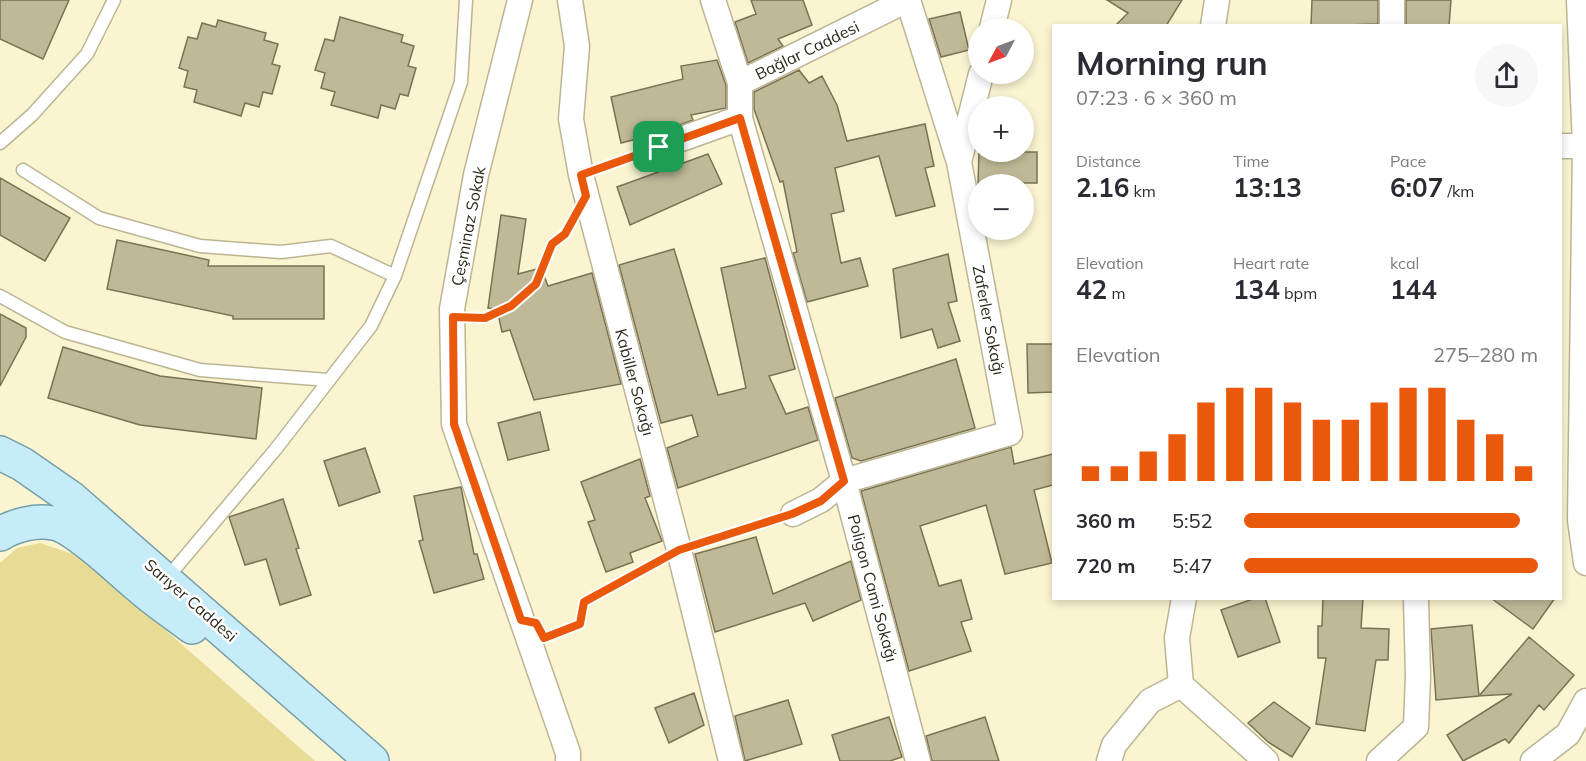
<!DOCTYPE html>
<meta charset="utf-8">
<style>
:root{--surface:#fff;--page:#f7f7f7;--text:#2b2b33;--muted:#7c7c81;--accent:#ea580c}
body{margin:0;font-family:Mulish,sans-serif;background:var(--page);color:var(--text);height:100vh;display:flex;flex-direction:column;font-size:22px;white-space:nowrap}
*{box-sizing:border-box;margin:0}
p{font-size:20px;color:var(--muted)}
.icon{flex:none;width:33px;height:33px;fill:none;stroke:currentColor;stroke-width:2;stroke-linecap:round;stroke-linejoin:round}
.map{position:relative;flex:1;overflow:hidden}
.sheet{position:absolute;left:1052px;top:24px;width:510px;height:576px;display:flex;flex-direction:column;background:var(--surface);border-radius:0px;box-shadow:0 3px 9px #0003}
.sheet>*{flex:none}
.needle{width:39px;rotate:229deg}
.buttons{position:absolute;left:968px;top:18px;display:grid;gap:12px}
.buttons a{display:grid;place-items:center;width:66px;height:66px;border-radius:50%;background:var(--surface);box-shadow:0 3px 9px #0003;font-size:30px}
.pin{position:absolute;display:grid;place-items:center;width:51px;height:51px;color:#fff;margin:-26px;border-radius:12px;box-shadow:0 3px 9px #0006}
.round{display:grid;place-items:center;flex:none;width:63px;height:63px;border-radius:32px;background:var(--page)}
.head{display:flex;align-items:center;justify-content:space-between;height:102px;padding:0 24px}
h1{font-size:33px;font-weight:700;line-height:45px}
.figures{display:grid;grid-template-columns:repeat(3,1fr);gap:9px;height:102px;padding:6px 24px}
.figures div{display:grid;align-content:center}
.figures b{font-size:26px;font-weight:700}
.figures small{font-size:16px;font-weight:400}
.figures p{font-size:16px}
.chart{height:168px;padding:12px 24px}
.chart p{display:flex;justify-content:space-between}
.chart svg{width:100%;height:108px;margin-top:6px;stroke:var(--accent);stroke-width:6}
ul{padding:0 24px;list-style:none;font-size:20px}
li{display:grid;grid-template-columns:96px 72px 1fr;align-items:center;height:45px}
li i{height:15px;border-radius:8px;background:var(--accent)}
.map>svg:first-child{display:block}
.green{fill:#e8db95}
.building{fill:#bfb997;stroke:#797354;stroke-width:1.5}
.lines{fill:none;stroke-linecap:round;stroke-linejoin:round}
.lane-casing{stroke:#bcb594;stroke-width:15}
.street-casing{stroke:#bcb594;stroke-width:27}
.primary-casing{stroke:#769fa8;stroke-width:36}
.path{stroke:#bbb599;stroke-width:4;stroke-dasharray:6 3;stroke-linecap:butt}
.lane{stroke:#fff;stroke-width:12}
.street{stroke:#fff;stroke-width:24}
.primary{stroke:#c5ecf8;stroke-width:33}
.route-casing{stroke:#fff;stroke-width:12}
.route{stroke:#ea580c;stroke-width:8}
.labels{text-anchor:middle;stroke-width:5;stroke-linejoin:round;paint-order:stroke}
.street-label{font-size:16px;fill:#2c291c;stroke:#fff}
</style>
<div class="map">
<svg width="1586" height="761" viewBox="0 0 1586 761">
<rect width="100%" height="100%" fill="#fbf4d1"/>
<path class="green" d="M 40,543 L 73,554 L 139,607 L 315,761 L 0,761 L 0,563 L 17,548 Z"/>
<path class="building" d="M 0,0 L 69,0 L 43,59 L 0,39 Z
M 751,0 L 803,0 L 812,25 L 778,39 L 783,46 L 748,63 L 735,22 L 756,14 Z
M 1107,0 L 1182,0 L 1166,26 L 1115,26 L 1128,13 Z
M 1312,0 L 1378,0 L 1378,24 L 1311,26 Z
M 1406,0 L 1451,0 L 1449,26 L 1406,25 Z
M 960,12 L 969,50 L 941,57 L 929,19 Z
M 340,17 L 403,35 L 401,42 L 414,46 L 408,66 L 416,68 L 408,96 L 400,94 L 395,109 L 381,105 L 378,118 L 331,105 L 335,92 L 321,88 L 325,73 L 315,70 L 325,39 L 334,41 Z
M 218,20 L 266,33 L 264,40 L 278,44 L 272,64 L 280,66 L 272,94 L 263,92 L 259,107 L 245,103 L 241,116 L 194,102 L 197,90 L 184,87 L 188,71 L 179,68 L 188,37 L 197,39 L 202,23 L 216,27 Z
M 717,60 L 726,85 L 726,108 L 691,115 L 693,120 L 652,135 L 621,143 L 611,97 L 683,79 L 681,66 Z
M 799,70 L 809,83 L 822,76 L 837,105 L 847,141 L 925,124 L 934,166 L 925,168 L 935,206 L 896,216 L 879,156 L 835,168 L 844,211 L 831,214 L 841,263 L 860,258 L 868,286 L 807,302 L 793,253 L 797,252 L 783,181 L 780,182 L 754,109 L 754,92 Z
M 979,152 L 1037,152 L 1037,183 L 978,183 Z
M 708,154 L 722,184 L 630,225 L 617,187 Z
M 0,178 L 70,218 L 45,261 L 0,235 Z
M 501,215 L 526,219 L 518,274 L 541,268 L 548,286 L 592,273 L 621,384 L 534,400 L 510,330 L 502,332 L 497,309 L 488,308 Z
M 117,240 L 209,260 L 208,266 L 324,266 L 324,319 L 233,319 L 233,316 L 107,289 Z
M 674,249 L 718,395 L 746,388 L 721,268 L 765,258 L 795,369 L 769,376 L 786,414 L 808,407 L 818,440 L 678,488 L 667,448 L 698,436 L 692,415 L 661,423 L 619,265 Z
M 948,254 L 957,301 L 948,303 L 960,341 L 938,348 L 932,329 L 901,338 L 893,269 Z
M 0,314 L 26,328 L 26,337 L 0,386 Z
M 1027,344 L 1053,344 L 1053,392 L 1028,393 Z
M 63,347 L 160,376 L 262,388 L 256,439 L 140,425 L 48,398 Z
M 956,359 L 975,428 L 861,461 L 852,458 L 835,398 Z
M 540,412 L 549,450 L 508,460 L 498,423 Z
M 1011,447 L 1014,464 L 1053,454 L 1053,485 L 1034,490 L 1052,563 L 1005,574 L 986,505 L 920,526 L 939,586 L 961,580 L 972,619 L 961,622 L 971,651 L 909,671 L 861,491 Z
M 365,448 L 380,492 L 339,506 L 324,461 Z
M 640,459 L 650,496 L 645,498 L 662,541 L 630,553 L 633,562 L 606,572 L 588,522 L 595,520 L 581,482 Z
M 461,487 L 474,554 L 477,554 L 484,579 L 434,593 L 419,541 L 423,540 L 414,496 Z
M 283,499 L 299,548 L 296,549 L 311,595 L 280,605 L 266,559 L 245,565 L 229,517 Z
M 756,537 L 773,594 L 851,561 L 861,600 L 813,621 L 805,603 L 715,632 L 695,554 Z
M 1256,598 L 1265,598 L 1280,642 L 1238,657 L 1221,610 Z
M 1323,598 L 1363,598 L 1361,628 L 1389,629 L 1388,660 L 1376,660 L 1365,731 L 1316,724 L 1326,658 L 1318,658 L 1318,626 L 1322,626 Z
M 1491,598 L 1555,598 L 1533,629 Z
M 1472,625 L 1479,696 L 1436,700 L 1431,629 Z
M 1529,637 L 1574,675 L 1544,710 L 1539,705 L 1509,743 L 1505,739 L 1463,761 L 1447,735 L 1512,694 L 1479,696 Z
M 694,693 L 704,725 L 669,743 L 655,708 Z
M 788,700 L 802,744 L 745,761 L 735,716 Z
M 1274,702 L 1310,728 L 1292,757 L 1268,742 L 1248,723 Z
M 889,717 L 902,757 L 890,761 L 840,761 L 832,735 Z
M 985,717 L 999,761 L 932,761 L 926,736 Z"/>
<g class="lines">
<defs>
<path id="lane" d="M 0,143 L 32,115 L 87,54 L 114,0
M 23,170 L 99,218 L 200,246 L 281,252 L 331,246 L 395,276
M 0,296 L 65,332 L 200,370 L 328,380
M 167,578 L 275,450 L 371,326 L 395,276 L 461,82 L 466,0"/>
<path id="street" d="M 520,0 L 476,175 L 452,309 L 454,424 L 568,753 L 568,761
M 570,0 L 577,46 L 571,119 L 581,175 L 679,550 L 731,761
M 713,0 L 740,83 L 740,118 L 844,481 L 918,761
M 1579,0 L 1585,146 L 1580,520 L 1586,563
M 1213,26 L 1217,0
M 1392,26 L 1392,0
M 992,28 L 999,0
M 740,83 L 907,0
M 1560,146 L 1585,146
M 659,147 L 740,118
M 959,162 L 981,74
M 793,514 L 821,500 L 844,481 L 1010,433 L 959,162 L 908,0
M 1181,685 L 1266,761
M 1181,685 L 1177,638 L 1184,598
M 1109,761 L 1114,745 L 1150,701 L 1181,685
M 1379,761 L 1416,727 L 1418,676 L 1416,598
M 1533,761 L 1568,734 L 1586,701"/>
<path id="primary" d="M 0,453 L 22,464 L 71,498 L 372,761
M 0,534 C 15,525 35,520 53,523 C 75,526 121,572 141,588 C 157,602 175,614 192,627"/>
</defs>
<use href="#lane" class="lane-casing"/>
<use href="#street" class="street-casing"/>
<use href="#primary" class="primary-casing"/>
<path class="path" d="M 604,166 L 636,155
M 476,318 L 485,318 L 511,306 L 536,284 L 552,244 L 568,228
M 702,543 L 769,521
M 554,634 L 580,624 L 583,602 L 657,563"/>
<use href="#lane" class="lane"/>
<use href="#street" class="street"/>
<use href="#primary" class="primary"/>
</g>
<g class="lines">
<defs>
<path id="route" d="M 740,118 L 844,481 L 821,501 L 792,514 L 679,550 L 584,602 L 580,624 L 544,638 L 536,623 L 521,620 L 454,424 L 453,317 L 485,318 L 511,306 L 536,284 L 552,244 L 565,234 L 586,196 L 581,175 Z"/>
</defs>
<use href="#route" class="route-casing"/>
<use href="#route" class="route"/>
</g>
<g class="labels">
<g class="street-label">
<text transform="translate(807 50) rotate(-26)" y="6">Bağlar Caddesi</text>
<text transform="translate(468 226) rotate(-79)" y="6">Çeşminaz Sokak</text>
<text transform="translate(989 320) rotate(79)" y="6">Zaferler Sokağı</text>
<text transform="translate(635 382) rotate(75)" y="6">Kabiller Sokağı</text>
<text transform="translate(873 588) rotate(75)" y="6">Poligon Cami Sokağı</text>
<text transform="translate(191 600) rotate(41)" y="6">Sarıyer Caddesi</text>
</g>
</g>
</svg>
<div class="buttons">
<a><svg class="needle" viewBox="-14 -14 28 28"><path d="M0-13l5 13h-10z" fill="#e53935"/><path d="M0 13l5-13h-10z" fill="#7c7c81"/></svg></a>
<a>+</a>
<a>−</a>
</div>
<div class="pin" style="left:659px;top:147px;background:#1e9e55"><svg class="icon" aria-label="arrive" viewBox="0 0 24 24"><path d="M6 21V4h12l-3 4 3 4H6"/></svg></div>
<section class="sheet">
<div class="head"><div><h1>Morning run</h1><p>07:23 · 6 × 360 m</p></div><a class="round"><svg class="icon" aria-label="share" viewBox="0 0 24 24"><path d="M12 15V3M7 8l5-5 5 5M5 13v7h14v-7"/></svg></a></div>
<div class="figures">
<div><p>Distance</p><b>2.16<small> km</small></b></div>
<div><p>Time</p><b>13:13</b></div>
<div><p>Pace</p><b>6:07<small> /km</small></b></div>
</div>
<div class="figures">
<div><p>Elevation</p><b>42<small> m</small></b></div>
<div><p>Heart rate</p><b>134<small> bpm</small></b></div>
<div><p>kcal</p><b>144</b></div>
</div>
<div class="chart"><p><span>Elevation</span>275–280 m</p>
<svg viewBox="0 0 160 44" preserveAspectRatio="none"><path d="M5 44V38M15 44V38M25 44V32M35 44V25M45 44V12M55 44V6M65 44V6M75 44V12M85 44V19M95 44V19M105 44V12M115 44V6M125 44V6M135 44V19M145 44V25M155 44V38"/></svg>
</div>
<ul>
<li><b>360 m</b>5:52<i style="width:94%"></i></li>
<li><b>720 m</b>5:47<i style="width:100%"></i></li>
</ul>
</section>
</div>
